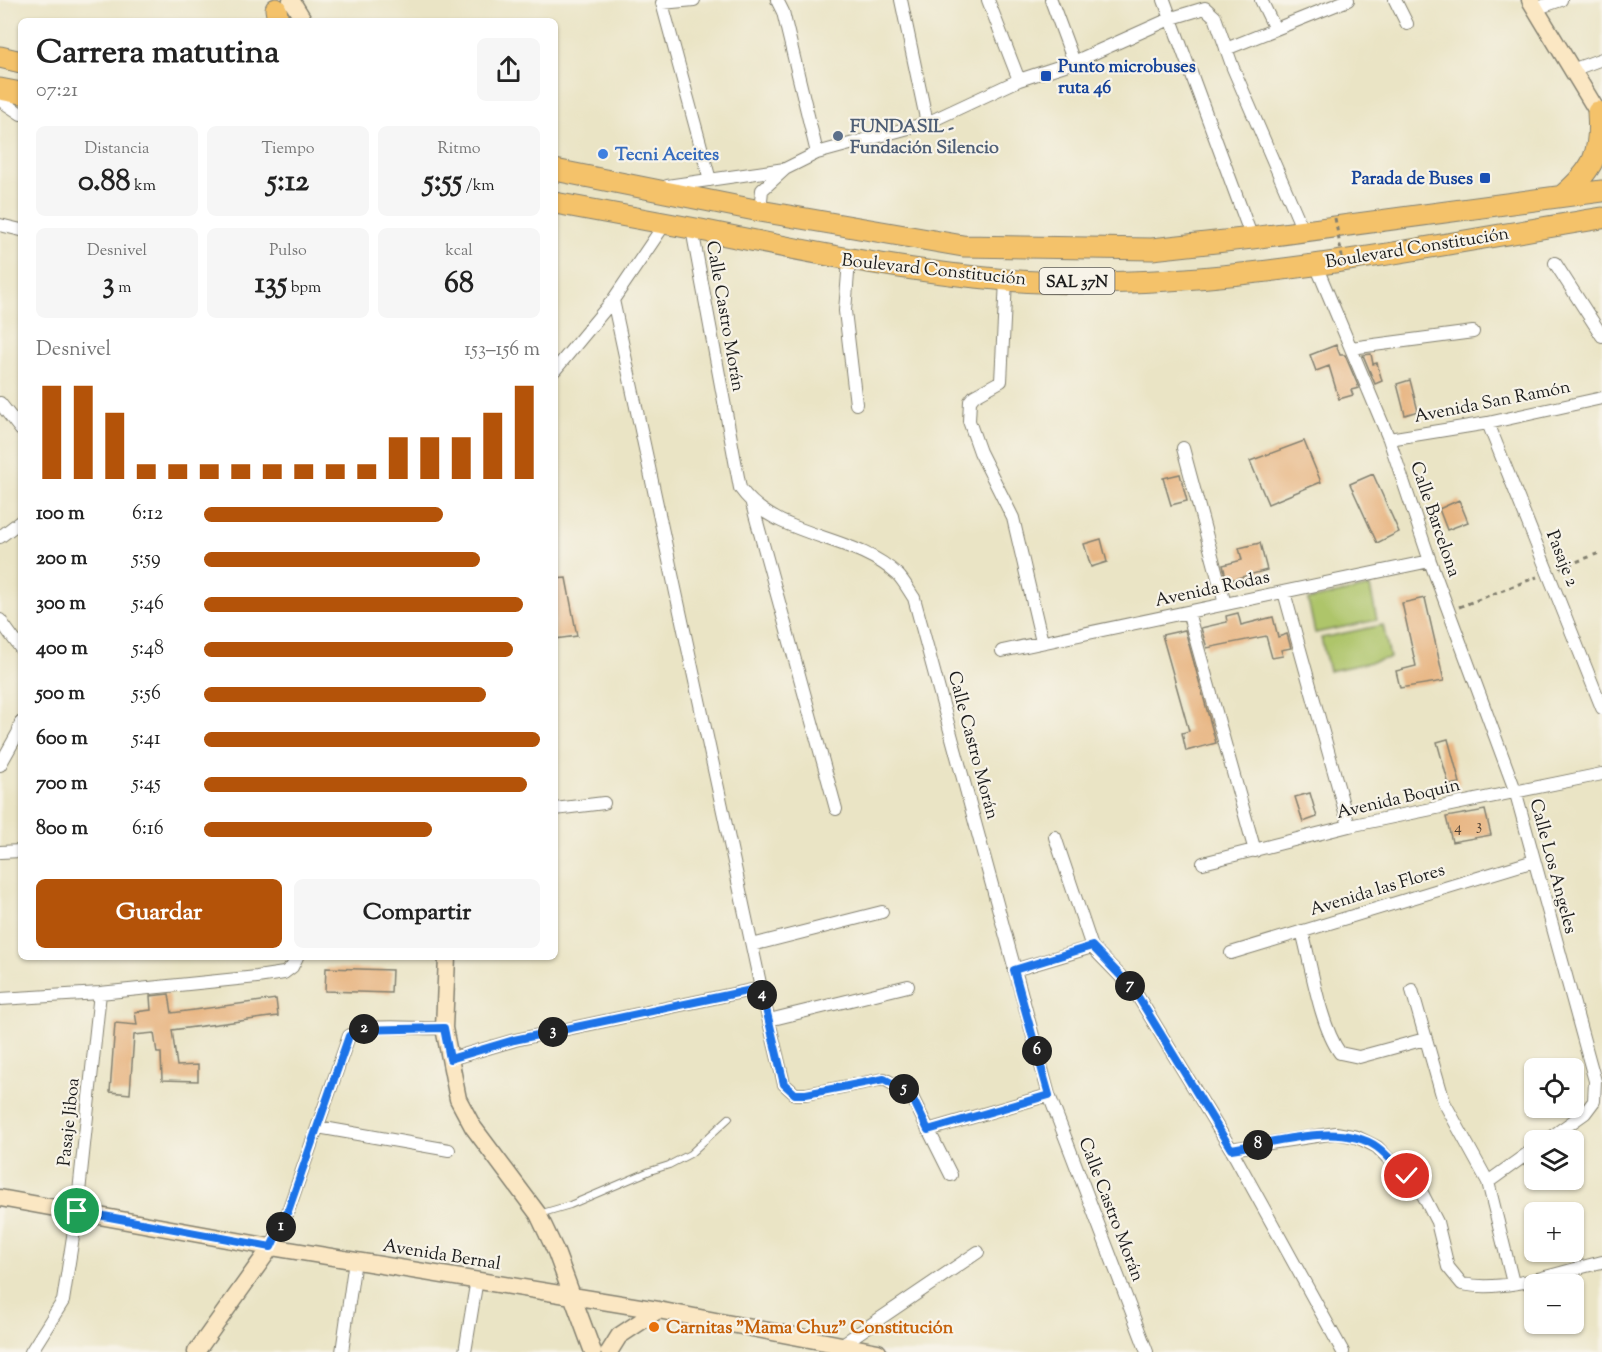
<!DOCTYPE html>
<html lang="es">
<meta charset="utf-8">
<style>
:root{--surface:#fff;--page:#f6f6f6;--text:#222;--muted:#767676;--accent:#b45309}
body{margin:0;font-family:"Sorts Mill Goudy",serif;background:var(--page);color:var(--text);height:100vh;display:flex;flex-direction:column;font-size:22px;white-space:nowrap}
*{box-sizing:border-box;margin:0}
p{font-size:20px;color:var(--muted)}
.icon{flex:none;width:33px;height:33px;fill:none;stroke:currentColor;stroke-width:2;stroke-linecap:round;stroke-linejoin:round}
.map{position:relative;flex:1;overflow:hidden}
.side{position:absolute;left:18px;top:18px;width:540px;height:942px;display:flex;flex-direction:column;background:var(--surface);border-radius:9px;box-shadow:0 2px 4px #0004}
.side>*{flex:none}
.buttons{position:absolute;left:1524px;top:1058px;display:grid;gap:12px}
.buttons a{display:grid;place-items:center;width:60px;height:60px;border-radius:9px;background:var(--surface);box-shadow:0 2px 4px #0004;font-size:30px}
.pin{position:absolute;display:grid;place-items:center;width:51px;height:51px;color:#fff;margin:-26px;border:3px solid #fff;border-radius:50%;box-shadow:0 2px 6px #0007}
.km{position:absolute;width:30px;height:30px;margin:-15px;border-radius:50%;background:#222;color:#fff;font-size:16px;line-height:30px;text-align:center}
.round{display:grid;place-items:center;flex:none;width:63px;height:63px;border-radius:9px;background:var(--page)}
.overview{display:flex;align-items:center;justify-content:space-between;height:102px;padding:0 18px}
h1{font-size:33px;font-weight:800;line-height:45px}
.metrics{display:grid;grid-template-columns:repeat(3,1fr);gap:9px;height:102px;padding:6px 18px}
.metrics div{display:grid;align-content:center;border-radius:9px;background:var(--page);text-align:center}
.metrics b{font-size:30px;font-weight:800}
.metrics small{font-size:16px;font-weight:400}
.metrics p{font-size:16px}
.chart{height:168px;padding:12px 18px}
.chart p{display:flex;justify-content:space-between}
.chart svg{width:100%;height:108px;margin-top:6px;stroke:var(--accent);stroke-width:6}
.cta{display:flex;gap:12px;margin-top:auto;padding:12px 18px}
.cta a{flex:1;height:69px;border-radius:9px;background:var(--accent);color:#fff;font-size:24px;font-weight:800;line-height:69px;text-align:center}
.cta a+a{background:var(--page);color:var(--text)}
ul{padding:0 18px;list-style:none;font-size:20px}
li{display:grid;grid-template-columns:96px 72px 1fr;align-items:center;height:45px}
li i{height:15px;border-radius:8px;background:var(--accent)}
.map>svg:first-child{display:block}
.green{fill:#aec56b;stroke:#657044;stroke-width:1.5}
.building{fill:#e8b683}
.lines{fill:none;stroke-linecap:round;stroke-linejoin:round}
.lane-casing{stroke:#838070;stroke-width:8}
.street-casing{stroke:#838070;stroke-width:14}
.secondary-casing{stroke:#838070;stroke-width:19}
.highway-casing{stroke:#838070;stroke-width:23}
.path{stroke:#838070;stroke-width:3;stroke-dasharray:4.5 4.5;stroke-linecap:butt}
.lane{stroke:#fff;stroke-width:6}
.street{stroke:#fff;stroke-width:12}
.secondary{stroke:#fbe7c3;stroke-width:16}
.highway{stroke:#f4c26a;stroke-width:21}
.path-bridge{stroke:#838070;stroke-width:3;stroke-dasharray:4.5 4.5;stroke-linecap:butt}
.route-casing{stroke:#fff;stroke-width:12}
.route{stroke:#1a73e8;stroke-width:8}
.transit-dot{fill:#1a4fb4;stroke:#f7f3e8;stroke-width:2}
.service-dot{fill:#5c6f8a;stroke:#f7f3e8;stroke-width:2}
.shop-dot{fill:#3f7fe0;stroke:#f7f3e8;stroke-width:2}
.food-dot{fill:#e8710a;stroke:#f7f3e8;stroke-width:2}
.labels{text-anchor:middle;stroke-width:4.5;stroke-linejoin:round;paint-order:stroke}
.number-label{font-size:15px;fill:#4f4236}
.shield{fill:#f7f3e8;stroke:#5e5c59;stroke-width:1.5}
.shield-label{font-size:16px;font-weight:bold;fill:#1c1c1c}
.transit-label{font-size:18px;font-weight:bold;fill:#164399;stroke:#f7f3e8;text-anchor:start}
.service-label{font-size:18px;font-weight:bold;fill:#4e5e75;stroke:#f7f3e8;text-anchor:start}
.shop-label{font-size:18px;font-weight:bold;fill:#366cbe;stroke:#f7f3e8;text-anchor:start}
.street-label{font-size:18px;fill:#1c1c1c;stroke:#f7f3e8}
.food-label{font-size:18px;font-weight:bold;fill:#c56008;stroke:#f7f3e8;text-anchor:start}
</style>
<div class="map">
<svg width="1602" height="1352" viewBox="0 0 1602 1352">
<rect width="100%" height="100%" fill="#f7f3e8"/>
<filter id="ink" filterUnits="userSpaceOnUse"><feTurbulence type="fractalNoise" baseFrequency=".0167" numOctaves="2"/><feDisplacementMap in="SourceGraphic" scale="12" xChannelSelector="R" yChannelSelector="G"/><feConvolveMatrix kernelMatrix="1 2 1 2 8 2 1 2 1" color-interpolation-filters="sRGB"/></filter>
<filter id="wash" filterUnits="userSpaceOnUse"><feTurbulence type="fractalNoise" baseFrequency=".008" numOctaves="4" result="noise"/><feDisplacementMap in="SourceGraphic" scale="24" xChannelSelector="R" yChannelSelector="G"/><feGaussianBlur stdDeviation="1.35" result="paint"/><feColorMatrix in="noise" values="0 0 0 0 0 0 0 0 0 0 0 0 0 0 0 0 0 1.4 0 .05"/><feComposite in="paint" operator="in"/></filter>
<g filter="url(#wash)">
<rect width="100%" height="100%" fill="#eae4c5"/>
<path class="green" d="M 1370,587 L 1377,620 L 1315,633 L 1308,600 Z
M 1383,625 L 1390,658 L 1329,671 L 1321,638 Z"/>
<g id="blocks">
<path class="building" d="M 1336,345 L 1340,355 L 1345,355 L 1359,388 L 1351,390 L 1353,395 L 1339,399 L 1329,366 L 1316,371 L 1310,355 Z
M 1371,354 L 1373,364 L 1377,363 L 1382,381 L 1375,384 L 1363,355 Z
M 1410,380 L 1418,411 L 1405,415 L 1397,384 Z
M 1304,441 L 1321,482 L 1268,504 L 1250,461 Z
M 1180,474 L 1187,501 L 1171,505 L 1163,478 Z
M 1373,474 L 1399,532 L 1377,543 L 1350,484 Z
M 1459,500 L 1468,522 L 1447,530 L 1439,509 Z
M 1101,539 L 1107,562 L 1091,567 L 1084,544 Z
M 1260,543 L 1267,570 L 1227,581 L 1223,565 L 1242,560 L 1239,548 Z
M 566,578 L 577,636 L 555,639 L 555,579 Z
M 1425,598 L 1444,681 L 1400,688 L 1396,671 L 1416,666 L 1402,603 Z
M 1238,613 L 1241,625 L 1273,617 L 1278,637 L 1287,634 L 1291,648 L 1281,650 L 1283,656 L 1272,658 L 1266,636 L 1207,648 L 1201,628 L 1227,622 L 1226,616 Z
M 1185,630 L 1216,743 L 1186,751 L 1182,733 L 1189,731 L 1162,635 Z
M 1448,739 L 1460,783 L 1449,785 L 1437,742 Z
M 1310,793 L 1317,817 L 1303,822 L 1295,797 Z
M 1485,810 L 1491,835 L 1452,842 L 1446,817 Z
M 326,968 L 392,970 L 391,993 L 325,991 Z
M 169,994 L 172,1013 L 276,999 L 278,1016 L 172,1030 L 177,1066 L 198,1065 L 198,1081 L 162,1080 L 161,1053 L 157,1053 L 154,1033 L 134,1035 L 130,1094 L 110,1092 L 115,1023 L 137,1025 L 135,1012 L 151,1010 L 150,996 Z"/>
</g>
</g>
<g filter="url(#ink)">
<use href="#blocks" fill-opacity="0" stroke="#838070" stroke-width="1.5"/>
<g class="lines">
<defs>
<path id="lane" d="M 539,1214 L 570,1205 L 650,1171 L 669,1165 L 690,1154 L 729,1118"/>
<path id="street" d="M 694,0 L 662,3 L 710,180
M 777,0 L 783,12 L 817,153
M 901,0 L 927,123
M 988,0 L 1019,80
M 1051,0 L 1074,62
M 1164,0 L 1252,238
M 1261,0 L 1275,29
M 1395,0 L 1407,24
M 1535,9 L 1561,0
M 1226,49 L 1348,0
M 1572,70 L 1602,59
M 0,100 L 21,114
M 667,186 L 785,169 L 817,153 L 927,123 L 1019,80 L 1074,62 L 1172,18 L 1205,8 L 1215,17 L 1233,68 L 1303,230
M 760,211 L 762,190 L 785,169
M 0,225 L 21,230
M 692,229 L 740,488 C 776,539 854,533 898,575 C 904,581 909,591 914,598 L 1049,1095 L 1147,1352
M 849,261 L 845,311 L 856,404
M 1315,263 L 1389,439 L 1430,561 L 1515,790 L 1595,1081 L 1594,1101 L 1585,1113 L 1547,1140
M 1555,263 L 1602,336
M 1006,280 L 1001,381 L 974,396 L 970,401 L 969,421 L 980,452 L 1013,518 L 1042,642
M 613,300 L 761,988 L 784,1084 L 795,1094 L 806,1094 L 884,1079 L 910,1093 L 951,1175
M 1351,348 L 1473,332
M 555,370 L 613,300 L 664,225
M 0,403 L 21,430
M 1488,423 L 1602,708
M 1389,439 L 1488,423 L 1602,398
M 1183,448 L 1225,604
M 752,504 L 836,809
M 0,537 L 21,521
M 1284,592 L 1349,826
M 1188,612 L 1255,851
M 0,620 L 21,649
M 1002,651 L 1430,561
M 0,765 L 18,733 L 21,722
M 555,809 L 604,803
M 1055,837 L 1092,947 L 1134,990 L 1231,1149 L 1343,1352
M 0,852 L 21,851
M 1203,863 L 1349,826 L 1602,774
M 1302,931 C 1311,964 1320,1026 1340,1053 L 1359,1057 L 1425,1039
M 752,945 L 882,912
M 1231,953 L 1534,861
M 1014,970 L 1092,947
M 1412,990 L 1444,1102 L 1488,1182 L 1513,1283
M 0,999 L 100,993 L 257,977 L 284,973 L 292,967 L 297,957
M 769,1020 L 908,986
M 450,1059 L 515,1040 L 761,988
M 318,1127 L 449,1150
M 928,1130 L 1049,1095
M 1231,1149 L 1336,1133 L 1357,1137 L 1377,1147 L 1422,1193 L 1437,1222 L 1448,1267 L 1462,1284 C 1507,1293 1559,1272 1602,1262
M 1488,1182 L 1534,1149
M 271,1247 L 288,1211 L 349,1036 C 371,1021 416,1030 444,1028
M 841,1345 L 978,1252
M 31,1352 L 63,1301 L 77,1211 L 100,993
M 342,1352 L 355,1260
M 465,1352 L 477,1279"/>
<path id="secondary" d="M 291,0 L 304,21
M 1530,0 L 1602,119
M 447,957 L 444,1028 L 458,1099 L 473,1127 L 538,1214 L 556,1252 L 593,1352
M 0,1198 L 271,1247 L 658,1310 L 878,1352
M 196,1352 L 271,1247
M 609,1352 L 619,1336 L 658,1310"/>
<path id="highway" d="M 276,9 L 278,21
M 0,57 L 21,62
M 0,89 L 21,93
M 555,170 L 760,211 L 963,246 L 1152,249 L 1252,238 L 1602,191
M 1562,196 C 1594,169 1601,154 1598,112
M 555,203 C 602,212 649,220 696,229 C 799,250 901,271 1006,280 C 1200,295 1410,249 1602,218"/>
</defs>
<use href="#lane" class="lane-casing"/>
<use href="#street" class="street-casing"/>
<use href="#secondary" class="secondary-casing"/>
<use href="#highway" class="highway-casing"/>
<path class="path" d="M 1560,568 L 1602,552
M 1459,607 L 1537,577"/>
<use href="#lane" class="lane"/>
<use href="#street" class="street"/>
<use href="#secondary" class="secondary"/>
<use href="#highway" class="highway"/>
<path class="path-bridge" d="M 1335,218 L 1344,268"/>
</g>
</g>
<g class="lines" filter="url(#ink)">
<defs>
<path id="route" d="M 77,1211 L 271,1247 L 288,1211 L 349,1036 L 358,1030 L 444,1028 L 450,1059 L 514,1040 L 761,988 L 784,1084 L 795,1094 L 806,1094 L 884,1079 L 910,1093 L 928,1130 L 1049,1095 L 1014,970 L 1092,946 L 1134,990 L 1231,1149 C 1273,1143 1340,1121 1377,1147 C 1388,1155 1397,1167 1407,1176"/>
</defs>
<use href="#route" class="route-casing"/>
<use href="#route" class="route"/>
</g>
<g class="transit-dot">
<rect x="1040" y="70" width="12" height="12" rx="3"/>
<rect x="1479" y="172" width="12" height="12" rx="3"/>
</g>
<circle class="service-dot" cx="838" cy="136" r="6"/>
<circle class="shop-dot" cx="603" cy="154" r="6"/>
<circle class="food-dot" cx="654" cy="1327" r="6"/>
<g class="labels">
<g class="number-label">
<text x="1479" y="830">3</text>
<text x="1458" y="832">4</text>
</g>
<rect class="shield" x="1039.5" y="268" width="75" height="26" rx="4.5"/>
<g class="shield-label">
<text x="1077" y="287">SAL 37N</text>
</g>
<g class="transit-label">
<text x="1058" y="72">Punto microbuses<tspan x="1058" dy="21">ruta 46</tspan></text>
<text x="1473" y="184" text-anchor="end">Parada de Buses</text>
</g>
<g class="service-label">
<text x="850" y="132">FUNDASIL -<tspan x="850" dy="21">Fundación Silencio</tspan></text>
</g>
<g class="shop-label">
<text x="615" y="160">Tecni Aceites</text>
</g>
<g class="street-label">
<text transform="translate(1417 247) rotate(-9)" y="6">Boulevard Constitución</text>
<text transform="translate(934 269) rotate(6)" y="6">Boulevard Constitución</text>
<text transform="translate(726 316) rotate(80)" y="6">Calle Castro Morán</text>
<text transform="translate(1492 401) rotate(-11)" y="6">Avenida San Ramón</text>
<text transform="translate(1436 519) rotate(71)" y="6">Calle Barcelona</text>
<text transform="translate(1563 558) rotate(68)" y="6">Pasaje 2</text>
<text transform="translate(1212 588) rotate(-12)" y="6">Avenida Rodas</text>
<text transform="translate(974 745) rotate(75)" y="6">Calle Castro Morán</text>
<text transform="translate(1398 798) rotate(-13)" y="6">Avenida Boquin</text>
<text transform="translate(1554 866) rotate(75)" y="6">Calle Los Angeles</text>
<text transform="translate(1377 889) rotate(-17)" y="6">Avenida las Flores</text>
<text transform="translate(68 1122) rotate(-84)" y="6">Pasaje Jiboa</text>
<text transform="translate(1112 1209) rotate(69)" y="6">Calle Castro Morán</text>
<text transform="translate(442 1254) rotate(9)" y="6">Avenida Bernal</text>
</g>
<g class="food-label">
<text x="666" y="1333">Carnitas "Mama Chuz" Constitución</text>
</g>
</g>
</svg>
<div class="buttons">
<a><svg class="icon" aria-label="locate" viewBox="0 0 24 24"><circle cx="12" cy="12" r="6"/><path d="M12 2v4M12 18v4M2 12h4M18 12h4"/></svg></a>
<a><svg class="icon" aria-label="layers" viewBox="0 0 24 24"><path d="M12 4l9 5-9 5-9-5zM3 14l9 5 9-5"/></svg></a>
<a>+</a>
<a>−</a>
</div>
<div class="pin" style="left:77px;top:1211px;background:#1e9e55"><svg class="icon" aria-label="arrive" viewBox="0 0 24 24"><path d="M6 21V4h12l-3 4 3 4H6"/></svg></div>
<div class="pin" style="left:1407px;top:1176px;background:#d93025"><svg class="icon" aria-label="check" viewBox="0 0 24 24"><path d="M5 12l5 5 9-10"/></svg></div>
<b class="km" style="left:281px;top:1227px">1</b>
<b class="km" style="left:364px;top:1029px">2</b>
<b class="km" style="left:553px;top:1032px">3</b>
<b class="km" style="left:762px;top:995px">4</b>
<b class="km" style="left:904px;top:1089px">5</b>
<b class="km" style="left:1037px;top:1051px">6</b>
<b class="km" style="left:1130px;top:986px">7</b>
<b class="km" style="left:1258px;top:1145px">8</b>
<section class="side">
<div class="overview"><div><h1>Carrera matutina</h1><p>07:21</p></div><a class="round"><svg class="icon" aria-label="share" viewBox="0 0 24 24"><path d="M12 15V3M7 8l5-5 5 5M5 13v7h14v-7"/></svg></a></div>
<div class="metrics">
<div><p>Distancia</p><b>0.88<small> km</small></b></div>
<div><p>Tiempo</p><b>5:12</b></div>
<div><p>Ritmo</p><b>5:55<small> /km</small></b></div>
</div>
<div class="metrics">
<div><p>Desnivel</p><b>3<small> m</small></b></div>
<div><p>Pulso</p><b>135<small> bpm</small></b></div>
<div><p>kcal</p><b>68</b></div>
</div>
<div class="chart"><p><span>Desnivel</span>153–156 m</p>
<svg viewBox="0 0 160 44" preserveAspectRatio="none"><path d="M5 44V6M15 44V6M25 44V17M35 44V38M45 44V38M55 44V38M65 44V38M75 44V38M85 44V38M95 44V38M105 44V38M115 44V27M125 44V27M135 44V27M145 44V17M155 44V6"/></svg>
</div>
<ul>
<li><b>100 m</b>6:12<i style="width:71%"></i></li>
<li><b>200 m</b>5:59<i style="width:82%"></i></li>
<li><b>300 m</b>5:46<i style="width:95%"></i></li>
<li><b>400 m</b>5:48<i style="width:92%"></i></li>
<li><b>500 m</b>5:56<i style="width:84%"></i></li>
<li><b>600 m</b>5:41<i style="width:100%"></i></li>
<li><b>700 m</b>5:45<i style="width:96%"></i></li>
<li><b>800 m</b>6:16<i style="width:68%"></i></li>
</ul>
<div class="cta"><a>Guardar</a><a>Compartir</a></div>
</section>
</div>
